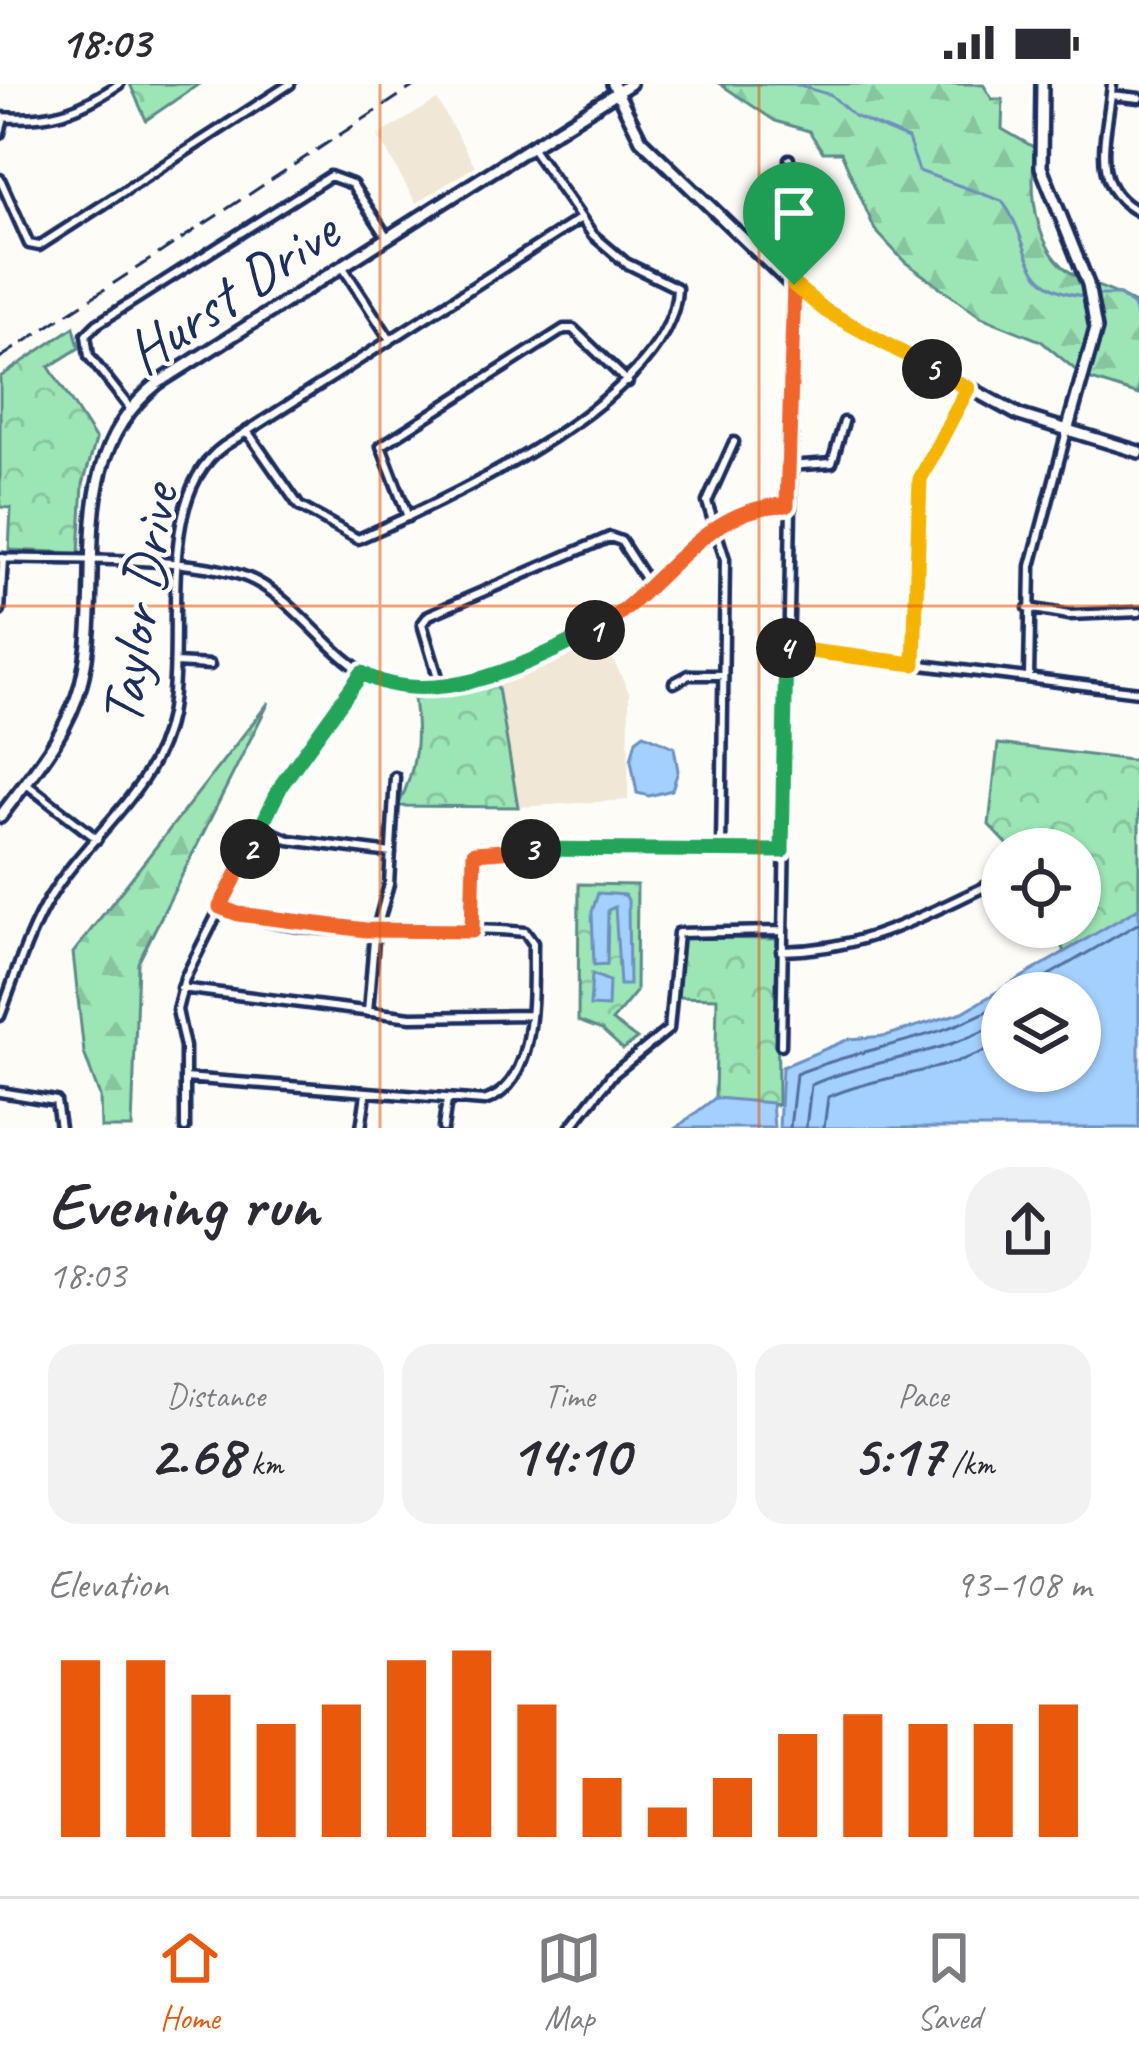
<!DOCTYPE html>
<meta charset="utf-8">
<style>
:root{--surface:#fff;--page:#f2f2f3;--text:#2b2b33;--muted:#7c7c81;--line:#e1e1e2;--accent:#ea580c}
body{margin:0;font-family:Caveat,sans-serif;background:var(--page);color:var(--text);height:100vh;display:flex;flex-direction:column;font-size:45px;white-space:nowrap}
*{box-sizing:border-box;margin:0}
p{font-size:39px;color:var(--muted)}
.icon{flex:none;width:66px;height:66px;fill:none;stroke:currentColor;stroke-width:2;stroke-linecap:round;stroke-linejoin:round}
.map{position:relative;height:1044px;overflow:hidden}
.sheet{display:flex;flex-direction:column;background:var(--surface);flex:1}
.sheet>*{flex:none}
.controls{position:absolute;left:981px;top:744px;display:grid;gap:24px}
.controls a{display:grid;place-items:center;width:120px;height:120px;border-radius:50%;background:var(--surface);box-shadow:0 3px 9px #0004;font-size:60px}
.pin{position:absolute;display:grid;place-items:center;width:102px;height:102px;color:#fff;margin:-123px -51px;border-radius:50% 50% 50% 0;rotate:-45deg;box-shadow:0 0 12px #0007}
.pin .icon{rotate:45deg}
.km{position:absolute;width:60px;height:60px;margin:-30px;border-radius:50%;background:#222;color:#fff;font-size:33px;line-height:60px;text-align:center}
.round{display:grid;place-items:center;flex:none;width:126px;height:126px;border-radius:48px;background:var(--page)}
.overview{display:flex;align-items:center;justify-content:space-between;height:204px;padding:0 48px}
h1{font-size:66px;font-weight:600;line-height:90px}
.figures{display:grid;grid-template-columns:repeat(3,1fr);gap:18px;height:204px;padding:12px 48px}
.figures div{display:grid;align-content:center;border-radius:30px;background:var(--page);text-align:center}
.figures b{font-size:60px;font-weight:600}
.figures small{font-size:33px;font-weight:400}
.figures p{font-size:33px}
.chart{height:336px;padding:24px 48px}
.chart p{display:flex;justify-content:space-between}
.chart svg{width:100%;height:216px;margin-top:12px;stroke:var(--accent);stroke-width:6}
.status{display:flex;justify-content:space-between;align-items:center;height:84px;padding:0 60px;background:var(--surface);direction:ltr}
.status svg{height:33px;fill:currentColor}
.menu{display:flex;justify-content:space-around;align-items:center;height:168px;border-top:3px solid var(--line);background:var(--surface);font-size:33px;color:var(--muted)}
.menu a{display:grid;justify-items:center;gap:6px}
.menu .active{color:var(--accent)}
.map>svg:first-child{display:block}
.built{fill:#f0e7d6}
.forest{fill:url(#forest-firs);stroke:#5c8a89;stroke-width:3}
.park{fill:url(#park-crowns);stroke:#5c8a89;stroke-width:3}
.water{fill:#a3d0fe;stroke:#6d90be;stroke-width:3;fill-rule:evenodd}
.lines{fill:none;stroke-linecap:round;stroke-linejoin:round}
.shore{stroke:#516f9e;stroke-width:3}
.stream{stroke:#6d90be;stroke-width:3}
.street-casing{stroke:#1b2f5e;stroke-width:15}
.secondary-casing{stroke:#1b2f5e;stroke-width:18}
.street{stroke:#fdfcf7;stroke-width:6}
.secondary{stroke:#fdfcf7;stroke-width:9}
.rail{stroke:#1b2f5e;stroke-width:3;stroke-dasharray:18 9;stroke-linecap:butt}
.split-1-casing{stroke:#fff;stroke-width:24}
.split-2-casing{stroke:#fff;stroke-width:24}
.split-3-casing{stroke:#fff;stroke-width:24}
.split-4-casing{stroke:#fff;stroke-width:24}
.split-5-casing{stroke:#fff;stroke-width:24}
.split-6-casing{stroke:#fff;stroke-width:24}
.split-1{stroke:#f0652b;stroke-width:15}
.split-2{stroke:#22a559;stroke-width:15}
.split-3{stroke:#f0652b;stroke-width:15}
.split-4{stroke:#22a559;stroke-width:15}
.split-5{stroke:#f5b400;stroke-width:15}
.split-6{stroke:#f5b400;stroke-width:15}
.grid{fill:none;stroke:#e8590c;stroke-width:3;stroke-opacity:0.55}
.labels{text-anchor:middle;stroke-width:9;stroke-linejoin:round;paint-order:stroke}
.street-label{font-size:60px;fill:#1b2f5e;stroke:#fdfcf7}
</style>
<div class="status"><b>18:03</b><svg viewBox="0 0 49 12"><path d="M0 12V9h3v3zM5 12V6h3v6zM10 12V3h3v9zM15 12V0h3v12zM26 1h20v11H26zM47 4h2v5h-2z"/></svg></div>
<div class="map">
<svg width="1139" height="1044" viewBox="0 0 1139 1044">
<defs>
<pattern id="forest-firs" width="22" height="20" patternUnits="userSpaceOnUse" patternTransform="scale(3)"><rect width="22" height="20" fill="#9ce5b4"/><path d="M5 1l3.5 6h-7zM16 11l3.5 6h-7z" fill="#86c59d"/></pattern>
<pattern id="park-crowns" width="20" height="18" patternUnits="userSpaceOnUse" patternTransform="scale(3)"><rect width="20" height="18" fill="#9ce5b4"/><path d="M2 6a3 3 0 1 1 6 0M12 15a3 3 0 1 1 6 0" fill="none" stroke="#86c59d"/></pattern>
</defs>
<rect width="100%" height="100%" fill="#fdfcf7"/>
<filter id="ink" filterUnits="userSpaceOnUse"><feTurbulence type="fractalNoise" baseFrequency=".00833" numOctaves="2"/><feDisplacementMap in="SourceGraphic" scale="24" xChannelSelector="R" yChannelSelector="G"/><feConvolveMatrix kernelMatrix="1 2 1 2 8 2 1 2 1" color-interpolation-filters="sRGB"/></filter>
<g filter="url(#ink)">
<path class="built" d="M 437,16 L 475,82 L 416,119 L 378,52 Z
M 603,555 L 629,608 L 628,716 L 518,723 L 497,598 Z"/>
<path class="forest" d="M 720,0 L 983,0 L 992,15 L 1003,15 L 1002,45 L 1035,64 C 1029,114 1034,175 1087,198 C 1106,206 1122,210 1139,223 L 1139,311 L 1085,294 L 1041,257 L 981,233 L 905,178 L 875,146 L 841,68 L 823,68 L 809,47 L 775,37 Z
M 269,618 L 138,879 L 132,1044 L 101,1044 L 100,1013 L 84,969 L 73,869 Z"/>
<path class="park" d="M 130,0 L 199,0 L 146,36 Z
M 74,243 L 79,264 L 49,283 L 96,356 L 83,400 L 79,469 L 9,466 L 11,424 L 0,423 L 0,293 Z
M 497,598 L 518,723 L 398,722 C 416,686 420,655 414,615 Z
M 998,660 L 1139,677 L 1139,824 L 1065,870 L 1053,843 L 1080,843 L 1080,765 L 1012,765 L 989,741 Z
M 579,800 L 637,801 L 636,908 L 612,937 L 637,955 L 623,965 L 602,946 L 578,937 Z
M 682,854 L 777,855 L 778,1021 L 715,1014 L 717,914 L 676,913 Z"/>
<path class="water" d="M 644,650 L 674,663 L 678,687 L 672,706 L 649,712 L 637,709 L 631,676 L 636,656 Z
M 598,809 L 625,811 L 628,816 L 629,901 L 620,901 L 615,823 L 608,826 L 607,880 L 594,881 L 592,828 Z
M 1139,824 L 1139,1044 L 779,1044 L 782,983 L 849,955 L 885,952 L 963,928 ZM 1002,909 L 1080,909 L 1080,987 L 1002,987 Z
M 592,890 L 609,897 L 608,923 L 590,922 Z
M 715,1014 L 772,1019 L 774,1044 L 676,1044 Z"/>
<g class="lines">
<path class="shore" d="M 1018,909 L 1139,839
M 790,1044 L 796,990 C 864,962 939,957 1002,919
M 806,1044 L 811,1001 C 873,974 944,972 1002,937
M 824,1044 L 828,1013 C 884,989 950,989 1002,958"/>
<path class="stream" d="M 794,0 L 831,11 L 854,32 L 908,55 L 919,87 L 1002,117 C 1034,158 1017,206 1085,212
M 1095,211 L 1120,211 L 1133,222 L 1139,240"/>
<defs>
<path id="street" d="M 1112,0 C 1108,50 1086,102 1139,128
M 1111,11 L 1139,14
M 0,33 C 49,37 78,28 119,0
M 0,49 L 4,34
M 0,95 L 29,160 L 39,162 L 290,0
M 342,182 L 389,254
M 130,324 L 89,272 L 86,251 L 97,240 L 330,92 L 352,100 L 387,153
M 247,347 L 299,422 L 358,455 C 445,417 674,313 677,204 L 626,179 L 593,151 L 532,64
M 788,382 L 832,379 L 844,338
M 408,433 L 381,362 L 564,245 L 573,245 L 628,298
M 0,474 C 63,477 203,470 255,497 C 315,528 351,614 429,605 C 487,598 560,570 609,538 C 670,496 707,421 787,421
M 1028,524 L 1069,531 L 1139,528
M 0,527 L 3,474
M 785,564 L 1139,608
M 175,579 L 210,581
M 913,580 L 920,395 L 968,304
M 1029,594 L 1031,482 L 1067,347
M 674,599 L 689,591 L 723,591
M 441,603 L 422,540 L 429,531 L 610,453 L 621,457 L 651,504
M 25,699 L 97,755
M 261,744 L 289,756 L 391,769
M 721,765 L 725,475 L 707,418 L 734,358
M 472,847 L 472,776 L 480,765 L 781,767
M 781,867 C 869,866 924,830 1002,795
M 181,904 L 411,933 L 531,931
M 368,928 L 374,856 L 389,800 L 395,693
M 0,932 C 15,893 28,849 50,813 C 89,750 155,709 170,631 C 185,552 153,412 224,362 L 578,136
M 781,961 L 797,100 L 789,75
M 185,994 L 484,1017 C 540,1000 532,904 533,859 L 525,848 C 429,838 311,862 220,823
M 0,1008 L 56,1017 L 60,1044
M 185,1044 L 185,963 L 177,926 L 185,894 L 282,701 L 362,589
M 361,1044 L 366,1010
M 443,1044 L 447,1016
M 570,1044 L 612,991 L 669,945 L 678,849 L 781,847"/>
<path id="secondary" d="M 613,0 L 641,56 L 806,215 L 1019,331 L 1139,368
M 1042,0 L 1041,83 L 1088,200 L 1096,245 L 1067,347
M 0,733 C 31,691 67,652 81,600 C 107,496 61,376 158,299 L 630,0"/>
</defs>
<use href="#street" class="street-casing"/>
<use href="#secondary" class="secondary-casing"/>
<use href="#street" class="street"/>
<use href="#secondary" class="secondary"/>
<path class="rail" d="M 0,274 L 417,0"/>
</g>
</g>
<g class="lines" filter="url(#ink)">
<defs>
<path id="split-1" d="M 595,546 C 663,507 702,421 787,421 L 794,201"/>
<path id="split-2" d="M 250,765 L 282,700 L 362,589 C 431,628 530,580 595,546"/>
<path id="split-3" d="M 250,765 L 220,823 L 238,830 L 366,846 L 472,847 L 474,769 L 531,765"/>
<path id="split-4" d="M 531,765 L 782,767 L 786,564"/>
<path id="split-5" d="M 786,564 L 914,580 L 920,395 L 968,304 L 932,285"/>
<path id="split-6" d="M 794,201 L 826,227 L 932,285"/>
</defs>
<use href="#split-1" class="split-1-casing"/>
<use href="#split-2" class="split-2-casing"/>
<use href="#split-3" class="split-3-casing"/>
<use href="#split-4" class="split-4-casing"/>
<use href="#split-5" class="split-5-casing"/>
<use href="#split-6" class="split-6-casing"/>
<use href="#split-1" class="split-1"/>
<use href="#split-2" class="split-2"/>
<use href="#split-3" class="split-3"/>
<use href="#split-4" class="split-4"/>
<use href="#split-5" class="split-5"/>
<use href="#split-6" class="split-6"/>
</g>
<path class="grid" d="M 380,0 L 380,1044M 759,0 L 759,1044M 0,522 L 1139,522"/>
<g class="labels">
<g class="street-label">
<text transform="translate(231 207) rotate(-34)" y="21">Hurst Drive</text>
<text transform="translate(138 521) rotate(-81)" y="21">Taylor Drive</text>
</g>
</g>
</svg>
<div class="controls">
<a><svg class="icon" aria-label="locate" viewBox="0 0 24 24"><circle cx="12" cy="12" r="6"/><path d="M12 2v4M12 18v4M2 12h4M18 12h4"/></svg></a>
<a><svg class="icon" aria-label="layers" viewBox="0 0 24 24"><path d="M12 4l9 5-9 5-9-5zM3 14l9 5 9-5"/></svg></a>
</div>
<div class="pin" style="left:794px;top:201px;background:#1e9e55"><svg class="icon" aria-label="arrive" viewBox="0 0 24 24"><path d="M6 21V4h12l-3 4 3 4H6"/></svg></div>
<b class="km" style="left:595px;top:546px">1</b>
<b class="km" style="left:250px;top:765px">2</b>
<b class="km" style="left:531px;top:765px">3</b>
<b class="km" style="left:786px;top:564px">4</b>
<b class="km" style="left:932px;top:285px">5</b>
</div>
<section class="sheet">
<div class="overview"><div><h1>Evening run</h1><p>18:03</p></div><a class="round"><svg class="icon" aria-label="share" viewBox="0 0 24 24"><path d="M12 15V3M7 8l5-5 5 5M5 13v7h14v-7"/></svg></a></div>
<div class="figures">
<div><p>Distance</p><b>2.68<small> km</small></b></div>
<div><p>Time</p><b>14:10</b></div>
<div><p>Pace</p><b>5:17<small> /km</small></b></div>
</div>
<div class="chart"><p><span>Elevation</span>93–108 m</p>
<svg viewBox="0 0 160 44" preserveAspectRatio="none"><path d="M5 44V8M15 44V8M25 44V15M35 44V21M45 44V17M55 44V8M65 44V6M75 44V17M85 44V32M95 44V38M105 44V32M115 44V23M125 44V19M135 44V21M145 44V21M155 44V17"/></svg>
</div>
</section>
<nav class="menu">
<a class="active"><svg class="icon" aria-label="home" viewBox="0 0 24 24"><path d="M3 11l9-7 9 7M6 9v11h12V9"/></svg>Home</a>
<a><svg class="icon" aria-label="map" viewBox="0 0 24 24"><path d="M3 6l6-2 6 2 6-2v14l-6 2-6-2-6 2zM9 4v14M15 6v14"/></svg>Map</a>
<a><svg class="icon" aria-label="saved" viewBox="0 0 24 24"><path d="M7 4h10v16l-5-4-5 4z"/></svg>Saved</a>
</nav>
